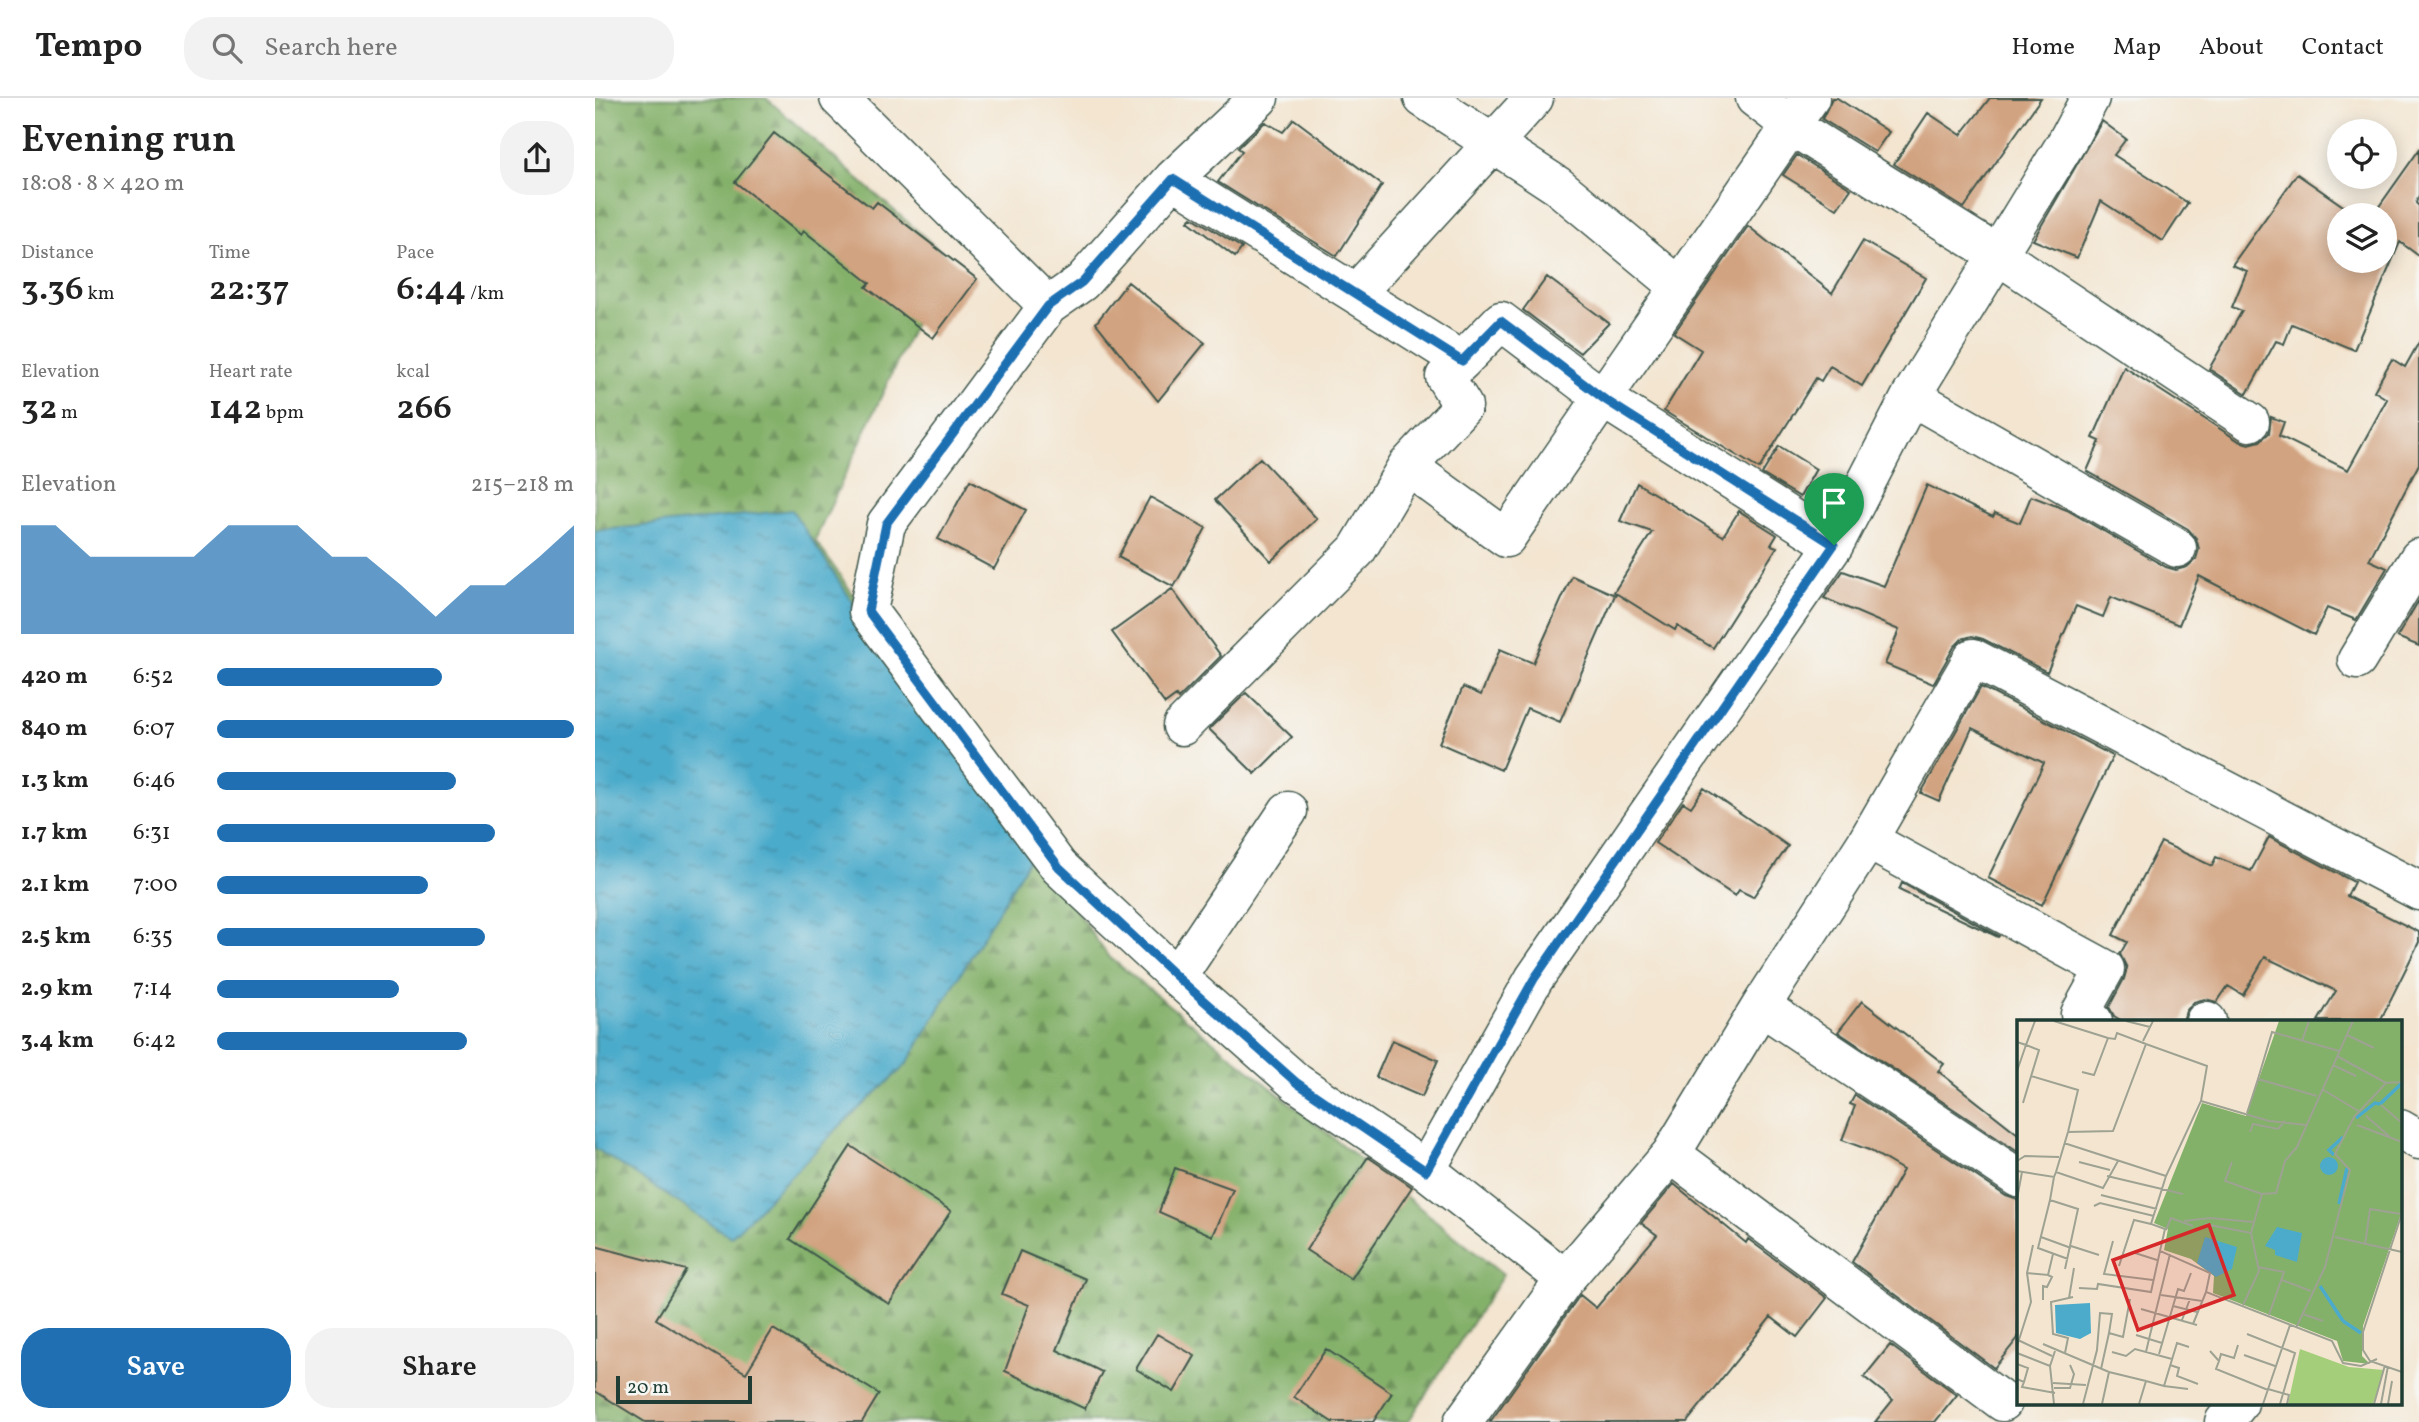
<!DOCTYPE html>
<meta charset="utf-8">
<style>
:root{--surface:#fff;--page:#f2f2f2;--text:#222;--muted:#767676;--line:#e0e0e0;--accent:#1f6fb2}
body{margin:0;font-family:Vollkorn,serif;background:var(--page);color:var(--text);height:100vh;display:flex;flex-direction:column;font-size:26px;white-space:nowrap}
*{box-sizing:border-box;margin:0}
p{font-size:23px;color:var(--muted)}
.icon{flex:none;width:38px;height:38px;fill:none;stroke:currentColor;stroke-width:2;stroke-linecap:round;stroke-linejoin:round}
.map{position:relative;flex:1;overflow:hidden}
.panel{display:flex;flex-direction:column;background:var(--surface);width:595px}
.panel>*{flex:none}
.tools{position:absolute;left:1732px;top:21px;display:grid;gap:14px}
.tools a{display:grid;place-items:center;width:70px;height:70px;border-radius:50%;background:var(--surface);box-shadow:0 4px 18px #0003;font-size:35px}
.scale{position:absolute;left:21px;bottom:18px;width:136px;box-sizing:border-box;padding-left:7px;border:4px solid #1f3d34;border-top:0;font-size:19px;line-height:24px;white-space:nowrap;color:#1f3d34;-webkit-text-stroke:5px #f6f6f2;paint-order:stroke}
.pin{position:absolute;display:grid;place-items:center;width:60px;height:60px;color:#fff;margin:-72px -30px;border-radius:50% 50% 50% 0;rotate:-45deg;box-shadow:0 0 7px #0007}
.pin .icon{rotate:45deg}
.round{display:grid;place-items:center;flex:none;width:74px;height:74px;border-radius:28px;background:var(--page)}
.summary{display:flex;align-items:center;justify-content:space-between;height:119px;padding:0 21px}
h1{font-size:38px;font-weight:600;line-height:52px}
.metrics{display:grid;grid-template-columns:repeat(3,1fr);gap:10px;height:119px;padding:7px 21px}
.metrics div{display:grid;align-content:center}
.metrics b{font-size:35px;font-weight:600}
.metrics small{font-size:19px;font-weight:400}
.metrics p{font-size:19px}
.chart{height:196px;padding:14px 21px}
.chart p{display:flex;justify-content:space-between}
.chart svg{width:100%;height:126px;margin-top:7px;fill:var(--accent);opacity:.7}
.cta{display:flex;gap:14px;margin-top:auto;padding:14px 21px}
.cta a{flex:1;height:80px;border-radius:28px;background:var(--accent);color:#fff;font-size:28px;font-weight:600;line-height:80px;text-align:center}
.cta a+a{background:var(--page);color:var(--text)}
ul{padding:0 21px;list-style:none;font-size:23px}
li{display:grid;grid-template-columns:112px 84px 1fr;align-items:center;height:52px}
li i{height:18px;border-radius:9px;background:var(--accent)}
header{display:flex;align-items:center;gap:42px;box-sizing:border-box;height:98px;padding:0 35px;background:var(--surface);border-bottom:2px solid var(--line)}
header strong{font-size:33px}
nav{display:flex;gap:38px;margin-inline-start:auto;font-size:24px}
.search{width:490px;height:63px;background:var(--page);display:flex;align-items:center;gap:18px;box-sizing:border-box;padding:0 24px;border-radius:28px;color:var(--muted);font-size:26px}
main{display:flex;flex:1;min-height:0}
.map>svg:first-child{display:block}
.forest{fill:url(#forest-firs);stroke:#52774f;stroke-width:2}
.water{fill:url(#water-ripples);stroke:#367480;stroke-width:2}
.building{fill:#d1a380}
.lines{fill:none;stroke-linecap:round;stroke-linejoin:round}
.street-casing{stroke:#3f564b;stroke-width:41}
.street{stroke:#fff;stroke-width:38}
.route-casing{stroke:#fff;stroke-width:14}
.route{stroke:#1f6fb2;stroke-width:9}
.inset-river{fill:none;stroke:#4cabcb;stroke-width:3.5}
.inset-road{fill:none;stroke:#9ea292;stroke-width:2}
.view{fill:#d62828;fill-opacity:0.15;stroke:#d62828;stroke-width:3.5}
.inset-edge{fill:none;stroke:#1f3d34;stroke-width:3.5}
</style>
<header>
<strong>Tempo</strong>
<div class="search"><svg class="icon" aria-label="search" viewBox="0 0 24 24"><circle cx="10" cy="10" r="6"/><path d="M15 15l6 6"/></svg>Search here</div>
<nav><a>Home</a><a>Map</a><a>About</a><a>Contact</a></nav>
</header>
<main>
<section class="panel">
<div class="summary"><div><h1>Evening run</h1><p>18:08 · 8 × 420 m</p></div><a class="round"><svg class="icon" aria-label="share" viewBox="0 0 24 24"><path d="M12 15V3M7 8l5-5 5 5M5 13v7h14v-7"/></svg></a></div>
<div class="metrics">
<div><p>Distance</p><b>3.36<small> km</small></b></div>
<div><p>Time</p><b>22:37</b></div>
<div><p>Pace</p><b>6:44<small> /km</small></b></div>
</div>
<div class="metrics">
<div><p>Elevation</p><b>32<small> m</small></b></div>
<div><p>Heart rate</p><b>142<small> bpm</small></b></div>
<div><p>kcal</p><b>266</b></div>
</div>
<div class="chart"><p><span>Elevation</span>215–218 m</p>
<svg viewBox="0 0 160 44" preserveAspectRatio="none"><path d="M0 44V6L10 6L20 17L30 17L40 17L50 17L60 6L70 6L80 6L90 17L100 17L110 27L120 38L130 27L140 27L150 17L160 6V44z"/></svg>
</div>
<ul>
<li><b>420 m</b>6:52<i style="width:63%"></i></li>
<li><b>840 m</b>6:07<i style="width:100%"></i></li>
<li><b>1.3 km</b>6:46<i style="width:67%"></i></li>
<li><b>1.7 km</b>6:31<i style="width:78%"></i></li>
<li><b>2.1 km</b>7:00<i style="width:59%"></i></li>
<li><b>2.5 km</b>6:35<i style="width:75%"></i></li>
<li><b>2.9 km</b>7:14<i style="width:51%"></i></li>
<li><b>3.4 km</b>6:42<i style="width:70%"></i></li>
</ul>
<div class="cta"><a>Save</a><a>Share</a></div>
</section>
<div class="map">
<svg width="1824" height="1324" viewBox="0 0 1824 1324">
<defs>
<pattern id="forest-firs" width="22" height="20" patternUnits="userSpaceOnUse" patternTransform="scale(1.75)"><rect width="22" height="20" fill="#84b16a"/><path d="M5 1l3.5 6h-7zM16 11l3.5 6h-7z" fill="#6b9158"/></pattern>
<pattern id="water-ripples" width="26" height="14" patternUnits="userSpaceOnUse" patternTransform="scale(1.75)"><rect width="26" height="14" fill="#4cabcb"/><path d="M2 4q2-2 4 0t4 0M15 11q2-2 4 0t4 0" fill="none" stroke="#3f8ca6"/></pattern>
</defs>
<rect width="100%" height="100%" fill="#f6f6f2"/>
<filter id="ink" filterUnits="userSpaceOnUse"><feTurbulence type="fractalNoise" baseFrequency=".0143" numOctaves="2"/><feDisplacementMap in="SourceGraphic" scale="14" xChannelSelector="R" yChannelSelector="G"/><feConvolveMatrix kernelMatrix="1 2 1 2 8 2 1 2 1" color-interpolation-filters="sRGB"/></filter>
<filter id="wash" filterUnits="userSpaceOnUse"><feTurbulence type="fractalNoise" baseFrequency=".00686" numOctaves="4" result="noise"/><feDisplacementMap in="SourceGraphic" scale="28" xChannelSelector="R" yChannelSelector="G"/><feGaussianBlur stdDeviation="1.57" result="paint"/><feColorMatrix in="noise" values="0 0 0 0 0 0 0 0 0 0 0 0 0 0 0 0 0 1.4 0 .05"/><feComposite in="paint" operator="in"/></filter>
<g filter="url(#wash)">
<rect width="100%" height="100%" fill="#f3e5d0"/>
<path class="forest" d="M 0,0 L 171,0 L 351,158 L 220,442 L 513,858 L 908,1177 L 813,1324 L 0,1324 Z"/>
<path class="water" d="M 197,412 L 319,597 L 439,753 L 311,967 L 244,1029 L 136,1139 L 0,1050 L 0,433 Z"/>
<g id="blocks">
<path class="building" d="M 1237,0 L 1242,0 L 1294,34 L 1280,54 L 1227,21 Z
M 1395,0 L 1446,0 L 1369,110 L 1299,66 L 1333,15 L 1366,37 Z
M 699,21 L 787,87 L 742,158 L 623,84 L 647,53 L 643,50 L 670,24 L 688,34 Z
M 1507,23 L 1531,41 L 1519,57 L 1593,105 L 1568,143 L 1506,103 L 1482,160 L 1438,142 Z
M 179,35 L 277,110 L 282,104 L 382,181 L 338,240 L 271,189 L 275,185 L 209,133 L 206,137 L 140,84 Z
M 1824,52 L 1824,97 L 1821,105 L 1824,108 L 1824,158 L 1805,144 L 1759,252 L 1697,226 L 1689,246 L 1681,243 L 1652,296 L 1614,271 L 1647,213 L 1637,209 L 1652,173 L 1637,167 L 1702,76 L 1761,117 L 1745,117 L 1745,163 L 1790,163 L 1790,117 L 1778,117 Z
M 1202,57 L 1256,91 L 1242,111 L 1188,77 Z
M 597,119 L 647,150 L 640,159 L 593,123 Z
M 1153,128 L 1237,195 L 1268,143 L 1331,180 L 1267,288 L 1235,268 L 1226,283 L 1221,280 L 1164,371 L 1069,313 L 1106,252 L 1079,235 Z
M 952,179 L 1014,225 L 985,255 L 928,212 Z
M 533,184 L 610,245 L 563,303 L 501,225 Z
M 1824,244 L 1824,366 L 1774,462 L 1792,470 L 1761,522 L 1732,510 L 1719,537 L 1604,478 L 1584,527 L 1516,499 L 1508,519 L 1481,508 L 1452,574 L 1388,541 L 1377,538 L 1367,541 L 1359,549 L 1338,586 L 1290,566 L 1304,532 L 1229,500 L 1248,473 L 1289,488 L 1332,387 L 1398,419 L 1400,415 L 1425,425 L 1436,398 L 1472,412 L 1571,469 L 1581,472 L 1592,469 L 1601,461 L 1604,451 L 1601,440 L 1593,431 L 1492,373 L 1505,343 L 1498,340 L 1529,269 L 1644,343 L 1654,346 L 1665,343 L 1674,335 L 1676,319 L 1689,324 L 1684,338 L 1753,372 L 1792,301 L 1779,293 L 1797,261 L 1810,269 Z
M 1184,348 L 1221,371 L 1205,399 L 1167,376 Z
M 665,360 L 722,421 L 676,463 L 620,402 Z
M 375,382 L 431,412 L 399,471 L 343,441 Z
M 1042,385 L 1128,438 L 1144,413 L 1182,437 L 1176,447 L 1182,449 L 1118,550 L 1082,528 L 1080,532 L 1019,494 L 1057,434 L 1025,423 Z
M 555,399 L 611,430 L 579,489 L 523,459 Z
M 977,478 L 1020,497 L 965,624 L 932,610 L 906,672 L 844,645 L 868,589 L 886,597 L 905,551 L 938,565 Z
M 577,491 L 626,558 L 583,601 L 581,598 L 570,606 L 517,534 Z
M 1824,502 L 1824,548 L 1802,539 Z
M 1386,589 L 1518,658 L 1447,807 L 1393,780 L 1449,665 L 1377,630 L 1344,703 L 1326,695 Z
M 651,595 L 697,639 L 660,676 L 614,631 Z
M 1109,690 L 1193,748 L 1158,799 L 1144,792 L 1140,798 L 1060,745 L 1088,704 L 1096,709 Z
M 1674,739 L 1759,784 L 1752,798 L 1824,834 L 1824,844 L 1785,923 L 1723,923 L 1741,893 L 1670,859 L 1648,897 L 1633,888 L 1622,904 L 1610,901 L 1599,904 L 1591,913 L 1588,923 L 1527,923 L 1519,918 L 1514,909 L 1529,881 L 1532,870 L 1525,856 L 1532,844 L 1518,837 L 1566,744 L 1617,768 L 1621,759 L 1656,773 Z
M 1307,785 L 1404,838 L 1403,839 L 1304,792 Z
M 1267,903 L 1349,966 L 1343,973 L 1423,1036 L 1423,1054 L 1243,934 Z
M 797,942 L 843,962 L 827,999 L 781,979 Z
M 1260,997 L 1411,1098 L 1423,1102 L 1423,1240 L 1399,1270 L 1257,1164 L 1308,1072 L 1274,1052 L 1247,1042 L 1260,1008 L 1255,1006 Z
M 256,1048 L 356,1113 L 294,1206 L 195,1141 Z
M 773,1059 L 817,1089 L 756,1181 L 711,1152 Z
M 580,1070 L 638,1091 L 618,1138 L 564,1114 Z
M 1079,1086 L 1151,1145 L 1153,1141 L 1232,1200 L 1202,1239 L 1176,1219 L 1092,1324 L 895,1324 L 985,1197 L 1001,1210 L 1062,1137 L 1046,1125 Z
M 0,1148 L 91,1172 L 61,1221 L 151,1275 L 178,1231 L 284,1296 L 267,1324 L 50,1324 L 0,1293 Z
M 425,1153 L 491,1181 L 462,1252 L 507,1274 L 490,1311 L 410,1273 L 434,1207 L 407,1196 Z
M 562,1236 L 600,1258 L 579,1294 L 541,1271 Z
M 1295,1247 L 1362,1297 L 1340,1324 L 1280,1324 L 1298,1302 L 1269,1279 Z
M 731,1251 L 797,1295 L 778,1324 L 737,1324 L 699,1299 Z"/>
</g>
</g>
<g filter="url(#ink)">
<use href="#blocks" fill-opacity="0" stroke="#3f564b" stroke-width="2"/>
<g class="lines">
<defs>
<path id="street" d="M 244,0 L 453,208 L 291,426 L 273,513 L 464,769 L 582,879 L 702,985 L 831,1072 L 970,1181 L 868,1324
M 828,0 L 963,88 L 1085,189
M 1160,0 L 1195,27 L 1403,157 L 1655,324
M 578,81 L 867,263 L 906,223 L 1009,301 L 1239,447
M 761,195 L 939,0
M 453,208 L 487,184 L 578,81 L 664,0
M 1316,298 L 1582,450
M 812,368 L 868,308 L 850,279 L 867,263
M 1762,562 L 1824,460
M 587,628 L 762,452 L 812,368 L 911,440 L 1215,0
M 1273,742 L 1510,871 L 1485,916 L 1498,923
M 582,879 L 693,713
M 1166,908 L 1423,1080
M 1610,923 L 1612,923
M 1805,1031 L 1824,1042
M 1076,1056 L 1408,1304
M 831,1072 L 939,881 L 1239,447 L 1316,298 L 1471,45 L 1495,0
M 970,1181 L 1076,1056 L 1166,908 L 1273,742 L 1378,560 L 1824,793
M 1629,1324 L 1644,1305"/>
</defs>
<use href="#street" class="street-casing"/>
<use href="#street" class="street"/>
</g>
</g>
<g class="lines" filter="url(#ink)">
<defs>
<path id="route" d="M 578,81 L 867,263 L 906,223 L 1009,301 L 1239,447 L 939,881 L 831,1073 L 702,985 L 582,879 L 464,769 L 273,513 L 291,426 L 453,208 L 487,184 Z"/>
</defs>
<use href="#route" class="route-casing"/>
<use href="#route" class="route"/>
</g>
<g transform="translate(1422 922)">
<rect width="385" height="385" fill="#f3e5d0"/>
<path d="M 262,1 L 385,1 L 385,191 L 346,306 L 345,336 L 353,344 L 326,341 L 320,321 L 196,273 L 197,256 L 174,239 L 147,230 L 151,209 L 137,203 L 185,83 L 229,96 Z" fill="#84b16a"/>
<path d="M 283,329 L 332,347 L 367,350 L 356,384 L 271,384 Z" fill="#a5ce7a"/>
<path d="M303 146a9 9 0 1 1 18 0a9 9 0 1 1-18 0ZM 260,207 L 285,213 L 280,242 L 258,235 L 258,230 L 248,226 ZM 188,217 L 220,227 L 215,249 L 199,257 L 180,243 ZM 73,283 L 74,313 L 63,319 L 39,313 L 38,285 Z" fill="#4cabcb"/>
<path class="inset-river" d="M 363,84 L 384,64M 339,98 L 358,83 L 363,84M 317,135 L 312,130 L 326,117M 322,184 L 330,148M 303,266 L 326,301M 326,301 L 344,313"/>
<path class="inset-road" d="M 37,1 L 91,18M 109,1 L 133,7M 330,15 L 357,28M 126,21 L 136,1M 285,21 L 292,1M 0,22 L 9,25 L 0,51M 320,36 L 369,63M 316,45 L 339,56M 65,52 L 77,55 L 91,18 L 98,19 L 100,13 L 129,24M 14,56 L 61,70 L 51,112M 305,69 L 343,92M 300,76 L 241,59 L 255,12 L 322,31M 184,81 L 252,101 L 289,105M 6,83 L 22,30 L 9,25 L 18,1M 364,85 L 385,103M 230,93 L 241,59M 349,96 L 372,116M 340,105 L 385,122M 233,112 L 236,104 L 261,109 L 268,101M 47,123 L 149,156M 0,141 L 8,136 L 42,137M 62,142 L 93,150M 215,142 L 208,161 L 245,174M 0,151 L 37,157 L 39,152 L 86,168 L 101,141M 39,152 L 51,112 L 96,111 L 129,24 L 190,46 L 184,81 L 149,156 L 134,204 L 148,209 L 143,231 L 193,253 L 189,272 L 315,321 L 326,343 L 344,346 L 360,339M 90,156 L 166,174M 37,157 L 33,180 L 61,189 L 48,249M 84,175 L 140,189M 0,179 L 5,152M 33,180 L 21,228 L 51,239M 77,186 L 83,183 L 137,196M 385,193 L 346,312 L 346,330 L 353,341 L 385,352M 167,201 L 193,198 L 236,202M 188,204 L 234,213M 149,210 L 154,198 L 176,206M 24,217 L 54,228M 318,217 L 385,232M 96,221 L 87,254 L 136,260M 348,225 L 353,189 L 384,194M 54,226 L 82,235M 118,233 L 140,240M 102,246 L 117,200 L 134,204M 241,247 L 267,252 L 252,295M 10,253 L 31,255 L 36,234M 265,260 L 294,271M 62,268 L 80,269 L 81,264 L 134,272 L 143,231M 144,275 L 185,281M 52,278 L 57,248M 26,280 L 26,266 L 30,267 L 35,257 L 31,255M 226,285 L 242,251 L 234,213 L 245,174 L 259,173 L 268,141 L 280,127 L 336,1M 156,286 L 180,292M 124,289 L 180,305M 286,294 L 306,301M 165,300 L 173,279M 176,304 L 189,272M 279,308 L 308,247 L 333,150 L 318,134 L 337,97 L 369,63 L 385,62M 230,314 L 278,333 L 263,384M 119,315 L 132,319 L 129,332M 1,320 L 35,336M 145,323 L 132,319 L 153,234M 26,324 L 92,352 L 129,361M 0,326 L 14,282 L 10,253 L 16,225M 193,331 L 202,341 L 199,349 L 251,370M 95,332 L 109,336 L 118,329 L 155,339M 0,333 L 33,346M 48,333 L 51,318 L 36,314 L 34,282 L 56,277M 142,334 L 161,269 L 167,271 L 174,253M 227,335 L 258,346M 202,341 L 204,334 L 217,338 L 221,325M 0,344 L 11,348 L 7,362M 153,345 L 162,348 L 160,356 L 181,364M 84,349 L 92,313M 0,359 L 7,362 L 5,367 L 38,373M 36,363 L 69,365M 147,366 L 171,369M 37,368 L 53,368 L 57,354 L 53,345M 251,369 L 272,375 L 270,384M 37,384 L 33,346 L 38,331M 66,384 L 80,330 L 83,293 L 95,294 L 92,313 L 106,317 L 113,279M 85,384 L 92,352M 122,384 L 129,361 L 147,366 L 160,323 L 172,327M 246,384 L 273,305M 357,384 L 368,345M 364,384 L 371,346M 371,384 L 375,361"/>
<path class="view" d="M 192,205 L 217,275 L 121,310 L 96,240 Z"/>
<rect width="385" height="385" class="inset-edge"/>
</g>
</svg>
<div class="tools">
<a><svg class="icon" aria-label="locate" viewBox="0 0 24 24"><circle cx="12" cy="12" r="6"/><path d="M12 2v4M12 18v4M2 12h4M18 12h4"/></svg></a>
<a><svg class="icon" aria-label="layers" viewBox="0 0 24 24"><path d="M12 4l9 5-9 5-9-5zM3 14l9 5 9-5"/></svg></a>
</div>
<div class="scale">20 m</div>
<div class="pin" style="left:1239px;top:447px;background:#1e9e55"><svg class="icon" aria-label="arrive" viewBox="0 0 24 24"><path d="M6 21V4h12l-3 4 3 4H6"/></svg></div>
</div>
</main>
